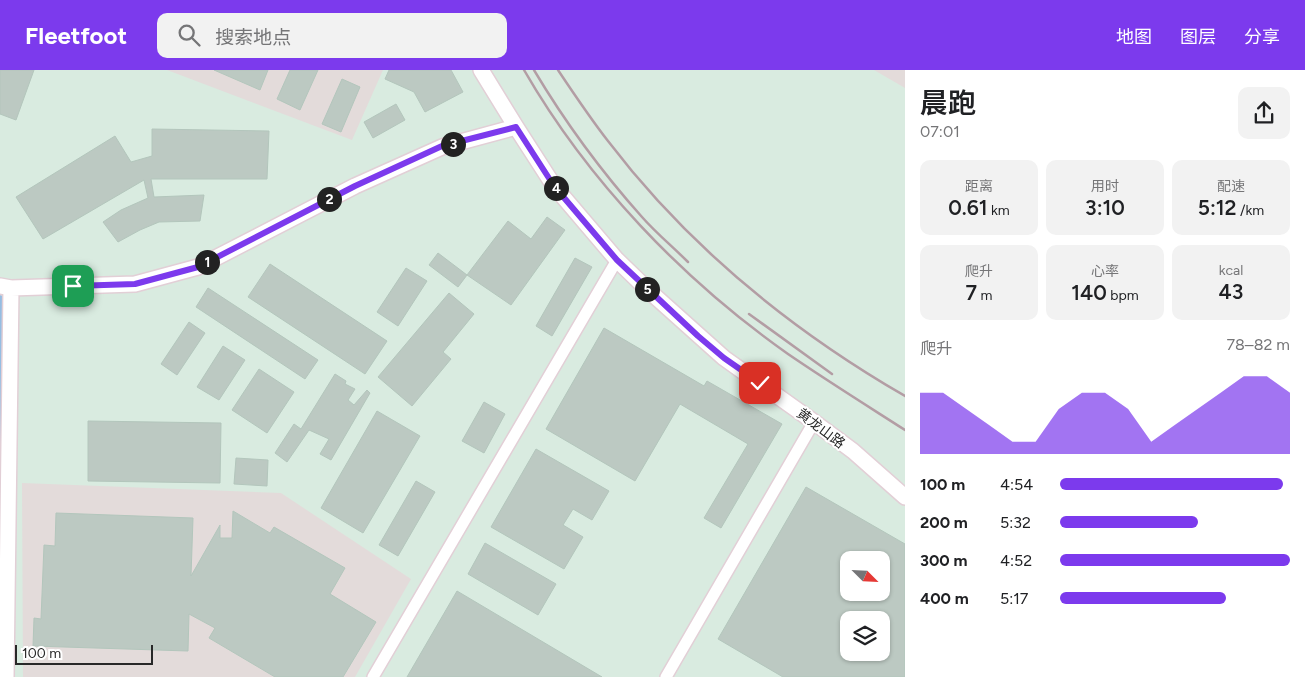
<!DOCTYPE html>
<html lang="zh">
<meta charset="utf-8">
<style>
:root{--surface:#fff;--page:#f2f2f2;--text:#202124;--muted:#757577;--accent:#7c3aed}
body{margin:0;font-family:Figtree,"Noto Sans SC",sans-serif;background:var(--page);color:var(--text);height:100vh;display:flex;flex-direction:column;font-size:19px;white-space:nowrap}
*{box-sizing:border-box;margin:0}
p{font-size:16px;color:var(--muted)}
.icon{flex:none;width:28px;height:28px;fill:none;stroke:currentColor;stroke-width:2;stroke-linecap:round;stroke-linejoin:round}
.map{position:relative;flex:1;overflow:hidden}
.sheet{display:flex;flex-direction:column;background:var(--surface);width:400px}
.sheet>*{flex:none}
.needle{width:32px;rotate:114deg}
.tools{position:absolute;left:840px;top:481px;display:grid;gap:10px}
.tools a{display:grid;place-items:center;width:50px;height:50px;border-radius:10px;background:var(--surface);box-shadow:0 1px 4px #0004;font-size:25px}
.scale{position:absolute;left:15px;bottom:12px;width:138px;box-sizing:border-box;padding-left:5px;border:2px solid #282828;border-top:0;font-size:14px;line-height:18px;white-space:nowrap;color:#282828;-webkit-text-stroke:4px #fff;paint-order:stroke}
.pin{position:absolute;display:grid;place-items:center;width:42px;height:42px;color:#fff;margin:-21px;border-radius:10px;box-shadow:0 2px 8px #0006}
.km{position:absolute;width:25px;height:25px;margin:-12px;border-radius:50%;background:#222;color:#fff;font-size:14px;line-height:25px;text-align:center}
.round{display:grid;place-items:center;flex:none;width:52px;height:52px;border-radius:10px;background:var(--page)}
.head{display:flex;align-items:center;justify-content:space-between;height:85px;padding:0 15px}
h1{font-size:28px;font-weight:600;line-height:38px}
.metrics{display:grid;grid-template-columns:repeat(3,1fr);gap:8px;height:85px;padding:5px 15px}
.metrics div{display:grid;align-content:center;border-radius:10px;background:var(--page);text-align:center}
.metrics b{font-size:21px;font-weight:600}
.metrics small{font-size:14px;font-weight:400}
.metrics p{font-size:14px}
.chart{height:140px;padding:10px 15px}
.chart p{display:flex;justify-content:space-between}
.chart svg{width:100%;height:90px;margin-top:5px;fill:var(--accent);opacity:.7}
ul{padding:0 15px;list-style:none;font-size:16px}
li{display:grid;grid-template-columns:80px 60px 1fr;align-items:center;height:38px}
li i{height:12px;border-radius:6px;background:var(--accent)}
header{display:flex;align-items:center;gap:30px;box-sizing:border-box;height:70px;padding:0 25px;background:var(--accent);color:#fff}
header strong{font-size:24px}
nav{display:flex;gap:28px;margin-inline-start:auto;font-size:18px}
.search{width:350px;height:45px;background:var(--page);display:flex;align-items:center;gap:12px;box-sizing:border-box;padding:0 18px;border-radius:10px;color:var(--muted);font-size:19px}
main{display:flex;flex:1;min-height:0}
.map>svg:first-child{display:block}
.industrial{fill:#e3dbda}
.green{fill:#95bde2}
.building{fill:#bcc9c2;stroke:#b3c6bc;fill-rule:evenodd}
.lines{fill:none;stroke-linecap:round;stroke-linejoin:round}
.street-casing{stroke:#e2cfd6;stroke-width:14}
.secondary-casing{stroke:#e2cfd6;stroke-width:18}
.street{stroke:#fff;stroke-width:11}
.secondary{stroke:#fff;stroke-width:15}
.rail{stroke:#b39da4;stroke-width:2.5}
.route-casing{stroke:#fff;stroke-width:10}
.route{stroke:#7c3aed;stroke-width:6}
.labels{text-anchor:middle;stroke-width:4;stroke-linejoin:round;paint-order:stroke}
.street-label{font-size:14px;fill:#282828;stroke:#fff}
</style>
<header>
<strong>Fleetfoot</strong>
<div class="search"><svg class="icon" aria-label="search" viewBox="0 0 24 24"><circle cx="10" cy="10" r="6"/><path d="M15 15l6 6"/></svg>搜索地点</div>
<nav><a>地图</a><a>图层</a><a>分享</a></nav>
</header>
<main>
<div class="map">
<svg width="905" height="607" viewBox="0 0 905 607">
<rect width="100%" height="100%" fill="#d9ebe0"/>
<path class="industrial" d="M 167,0 L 383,0 L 352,70 Z
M 874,0 L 905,0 L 905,18 Z
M 22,413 L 281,423 L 411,509 L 355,607 L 23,607 Z"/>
<path class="green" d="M 0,225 L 3,226 L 0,428 Z"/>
<path class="building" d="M 0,0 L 34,0 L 16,50 L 0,44 Z
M 214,0 L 268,0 L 260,20 Z
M 290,0 L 318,0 L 300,40 L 277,29 Z
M 389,0 L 451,0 L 463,22 L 425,42 L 414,22 L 385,9 Z
M 342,9 L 360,17 L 341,62 L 322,54 Z
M 396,34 L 405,50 L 373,68 L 364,52 Z
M 152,59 L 269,61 L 267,109 L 151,109 L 154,127 L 204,125 L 200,151 L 159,152 L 140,160 L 118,172 L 103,152 L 121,140 L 148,128 L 144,110 L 43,169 L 16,127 L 115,66 L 131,92 L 152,86 Z
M 547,147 L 565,160 L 511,235 L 467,205 L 508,151 L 531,169 Z
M 438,183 L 467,205 L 458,217 L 429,195 Z
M 575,188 L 592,197 L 552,266 L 536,256 Z
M 270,194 L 387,271 L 365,304 L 248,227 Z
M 406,198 L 427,211 L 398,256 L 377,242 Z
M 208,218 L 318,290 L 305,309 L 196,237 Z
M 449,223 L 474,244 L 443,282 L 451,289 L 412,336 L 378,307 Z
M 189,252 L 205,263 L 177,305 L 161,294 Z
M 604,258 L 704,316 L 707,311 L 782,354 L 721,458 L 704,448 L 748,374 L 680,334 L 635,411 L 546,359 Z
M 223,276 L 245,290 L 219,330 L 197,317 Z
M 259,299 L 294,322 L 267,363 L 232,340 Z
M 335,304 L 346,311 L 345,314 L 355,319 L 348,330 L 354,335 L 367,320 L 370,323 L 331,390 L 320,384 L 329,369 L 309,360 L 287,392 L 275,383 L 294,354 L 301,359 Z
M 484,332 L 505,344 L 484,383 L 462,371 Z
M 377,341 L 420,366 L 363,463 L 321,438 Z
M 88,351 L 221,353 L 220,413 L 88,411 Z
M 536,379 L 609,421 L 592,450 L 573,439 L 563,455 L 583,467 L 564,499 L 491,457 Z
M 236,388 L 268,390 L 267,416 L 234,414 Z
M 416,411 L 435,422 L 398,486 L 379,475 Z
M 806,417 L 905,474 L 905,607 L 783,607 L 718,569 ZM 849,490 L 881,490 L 881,522 L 849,522 ZM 849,550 L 881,550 L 881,582 L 849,582 Z
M 233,441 L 270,463 L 274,457 L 345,498 L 330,524 L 376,552 L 343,607 L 275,607 L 209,568 L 215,558 L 189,544 L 188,581 L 33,576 L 34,548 L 41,549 L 44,475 L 55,476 L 56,443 L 193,448 L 191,506 L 220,455 L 220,468 L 232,468 Z
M 485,473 L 556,514 L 538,545 L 468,504 Z
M 457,521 L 602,607 L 407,607 Z"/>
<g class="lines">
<defs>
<path id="street" d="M 373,607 L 617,190
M 666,607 L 814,352"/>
<path id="secondary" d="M 481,0 L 516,57 L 554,116 L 617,190 L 648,220 L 724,288 L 814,352 L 853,381 L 905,427
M 0,216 L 11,218 L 135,214 L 198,197 L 355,116 L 442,77 L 516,57
M 6,607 L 11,218"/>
</defs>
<use href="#street" class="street-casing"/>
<use href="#secondary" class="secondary-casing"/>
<use href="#street" class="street"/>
<use href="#secondary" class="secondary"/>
<path class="rail" d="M 524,0 C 588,111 683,210 788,284 C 826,310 866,335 905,360
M 534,0 C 565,52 601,101 642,147 C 656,163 673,177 688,192
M 558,0 C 574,24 590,48 608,71 C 688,176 791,260 905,326
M 749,244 L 832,304"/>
</g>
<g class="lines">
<defs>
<path id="route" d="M 73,216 L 135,214 L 198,197 L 355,116 L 442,76 L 516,57 L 554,116 L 617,190 L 698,266 L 724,288 L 760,313"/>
</defs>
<use href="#route" class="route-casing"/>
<use href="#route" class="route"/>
</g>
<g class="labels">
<g class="street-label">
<text transform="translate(821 358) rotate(37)" y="5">黄龙山路</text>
</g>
</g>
</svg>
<div class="tools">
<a><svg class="needle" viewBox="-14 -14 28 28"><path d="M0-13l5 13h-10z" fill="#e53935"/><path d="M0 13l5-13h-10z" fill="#757577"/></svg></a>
<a><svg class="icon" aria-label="layers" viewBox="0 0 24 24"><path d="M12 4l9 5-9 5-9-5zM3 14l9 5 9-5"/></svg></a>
</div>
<div class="scale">100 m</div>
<div class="pin" style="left:73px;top:216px;background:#1e9e55"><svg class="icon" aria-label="arrive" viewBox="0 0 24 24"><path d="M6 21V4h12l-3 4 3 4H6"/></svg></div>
<div class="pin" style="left:760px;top:313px;background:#d93025"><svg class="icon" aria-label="check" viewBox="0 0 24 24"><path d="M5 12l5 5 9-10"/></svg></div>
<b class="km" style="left:207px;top:192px">1</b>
<b class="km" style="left:329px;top:129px">2</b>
<b class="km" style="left:453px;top:74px">3</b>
<b class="km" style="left:556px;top:118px">4</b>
<b class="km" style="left:647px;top:219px">5</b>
</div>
<section class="sheet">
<div class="head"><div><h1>晨跑</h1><p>07:01</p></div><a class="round"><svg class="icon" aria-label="share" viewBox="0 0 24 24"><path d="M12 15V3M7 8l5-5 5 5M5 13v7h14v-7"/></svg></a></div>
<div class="metrics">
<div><p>距离</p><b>0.61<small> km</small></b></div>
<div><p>用时</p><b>3:10</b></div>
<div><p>配速</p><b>5:12<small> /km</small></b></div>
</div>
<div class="metrics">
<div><p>爬升</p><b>7<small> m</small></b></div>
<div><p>心率</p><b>140<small> bpm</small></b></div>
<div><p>kcal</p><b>43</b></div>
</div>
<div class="chart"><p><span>爬升</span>78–82 m</p>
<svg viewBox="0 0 160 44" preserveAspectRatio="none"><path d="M0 44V14L10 14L20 22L30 30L40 38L50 38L60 22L70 14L80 14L90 22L100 38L110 30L120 22L130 14L140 6L150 6L160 14V44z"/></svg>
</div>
<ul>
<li><b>100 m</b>4:54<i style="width:97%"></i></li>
<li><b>200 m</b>5:32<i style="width:60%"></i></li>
<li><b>300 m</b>4:52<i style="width:100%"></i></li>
<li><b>400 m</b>5:17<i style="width:72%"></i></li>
</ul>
</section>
</main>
